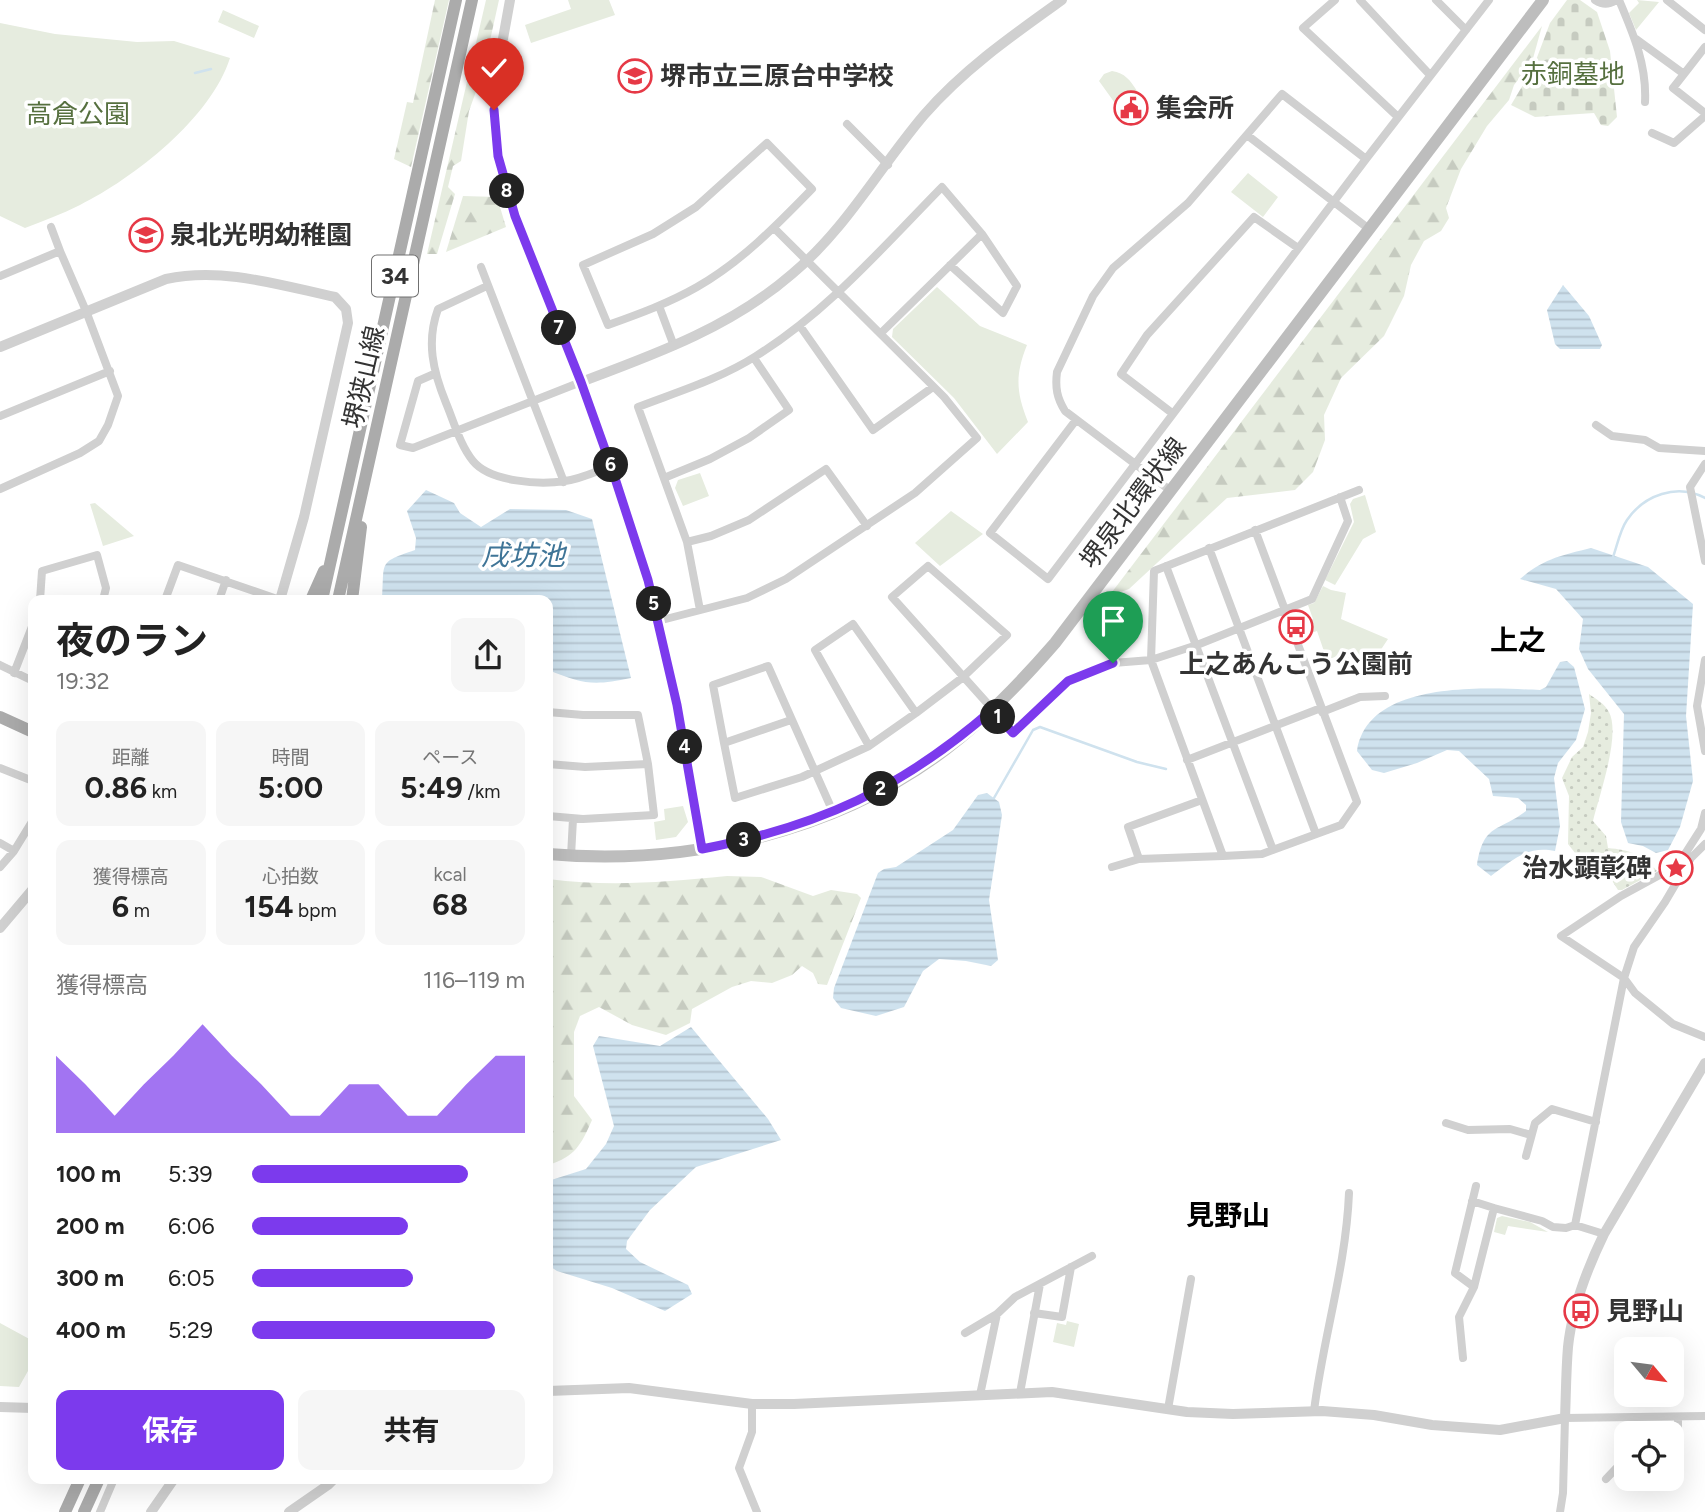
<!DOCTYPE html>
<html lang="ja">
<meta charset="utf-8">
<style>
:root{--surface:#fff;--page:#f6f6f6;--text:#222;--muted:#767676;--accent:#7c3aed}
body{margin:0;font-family:Figtree,"Noto Sans JP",sans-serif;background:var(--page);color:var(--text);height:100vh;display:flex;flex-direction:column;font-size:26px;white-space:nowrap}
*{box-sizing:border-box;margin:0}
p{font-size:23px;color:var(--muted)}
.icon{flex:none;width:38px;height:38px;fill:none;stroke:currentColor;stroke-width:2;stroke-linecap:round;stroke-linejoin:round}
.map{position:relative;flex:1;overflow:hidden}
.panel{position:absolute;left:28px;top:595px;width:525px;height:889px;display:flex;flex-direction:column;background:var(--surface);border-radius:14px;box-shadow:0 7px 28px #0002}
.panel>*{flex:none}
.needle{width:46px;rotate:119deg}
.fabs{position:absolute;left:1614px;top:1337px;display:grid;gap:14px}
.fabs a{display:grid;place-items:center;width:70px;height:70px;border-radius:14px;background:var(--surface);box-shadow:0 7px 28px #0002;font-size:35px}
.pin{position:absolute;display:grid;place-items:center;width:60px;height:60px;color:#fff;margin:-72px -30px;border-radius:50% 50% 50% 0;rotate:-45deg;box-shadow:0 0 7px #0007}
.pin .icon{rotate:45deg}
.km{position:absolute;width:35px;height:35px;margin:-18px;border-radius:50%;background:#222;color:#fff;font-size:19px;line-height:35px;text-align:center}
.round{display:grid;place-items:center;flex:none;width:74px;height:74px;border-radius:14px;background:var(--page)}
.overview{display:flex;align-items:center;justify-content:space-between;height:119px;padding:0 28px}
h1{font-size:38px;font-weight:700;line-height:52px}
.stats{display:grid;grid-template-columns:repeat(3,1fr);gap:10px;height:119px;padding:7px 28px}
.stats div{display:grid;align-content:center;border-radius:14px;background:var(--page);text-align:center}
.stats b{font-size:30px;font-weight:700}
.stats small{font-size:19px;font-weight:400}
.stats p{font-size:19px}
.chart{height:196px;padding:14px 28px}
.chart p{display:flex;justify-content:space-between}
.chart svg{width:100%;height:126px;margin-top:7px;fill:var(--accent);opacity:.7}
.action{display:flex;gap:14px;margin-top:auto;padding:14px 28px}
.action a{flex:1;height:80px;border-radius:14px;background:var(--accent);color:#fff;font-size:28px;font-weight:700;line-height:80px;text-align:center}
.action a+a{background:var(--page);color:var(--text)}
ul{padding:0 28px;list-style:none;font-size:23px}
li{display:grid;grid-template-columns:112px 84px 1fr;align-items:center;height:52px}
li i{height:18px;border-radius:9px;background:var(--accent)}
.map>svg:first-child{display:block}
.grass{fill:url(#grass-dots)}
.forest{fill:url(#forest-firs)}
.cemetery{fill:url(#cemetery-stones)}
.park{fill:#e6ecdf}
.water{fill:url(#water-rules)}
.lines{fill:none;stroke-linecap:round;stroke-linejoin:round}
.stream{stroke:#cfe2ee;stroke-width:2.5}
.minor{stroke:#d0d0d0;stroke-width:8}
.tertiary{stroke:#d0d0d0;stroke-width:10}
.secondary{stroke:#bdbdbd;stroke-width:12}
.primary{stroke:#ababab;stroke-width:12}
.route-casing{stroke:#fff;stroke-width:14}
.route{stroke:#7c3aed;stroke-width:9}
.labels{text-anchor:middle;stroke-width:7;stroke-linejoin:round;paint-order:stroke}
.shield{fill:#fff;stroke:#707070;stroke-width:2}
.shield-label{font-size:24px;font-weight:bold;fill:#333}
.park-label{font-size:26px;fill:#56703f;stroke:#fff}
.poi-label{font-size:26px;font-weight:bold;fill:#333;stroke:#fff;text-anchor:start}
.street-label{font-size:26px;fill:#333;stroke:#fff}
.water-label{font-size:28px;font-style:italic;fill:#3f7597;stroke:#fff}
.neighbourhood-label{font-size:28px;font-weight:bold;fill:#000;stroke:#fff}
</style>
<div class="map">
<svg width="1705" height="1512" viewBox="0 0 1705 1512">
<defs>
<pattern id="grass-dots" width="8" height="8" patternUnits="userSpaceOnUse" patternTransform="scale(1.75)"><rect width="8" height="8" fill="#e6ecdf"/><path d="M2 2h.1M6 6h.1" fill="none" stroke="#c6cbc0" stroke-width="1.8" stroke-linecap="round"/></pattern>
<pattern id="forest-firs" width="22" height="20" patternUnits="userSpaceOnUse" patternTransform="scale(1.75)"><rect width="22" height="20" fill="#e6ecdf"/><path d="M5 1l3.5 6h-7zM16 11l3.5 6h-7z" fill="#c6cbc0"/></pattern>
<pattern id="cemetery-stones" width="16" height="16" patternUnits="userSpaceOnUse" patternTransform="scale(1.75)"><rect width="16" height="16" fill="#e6ecdf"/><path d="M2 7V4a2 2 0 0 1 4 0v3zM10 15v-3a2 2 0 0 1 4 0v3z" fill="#c6cbc0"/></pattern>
<pattern id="water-rules" width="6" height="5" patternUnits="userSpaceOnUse" patternTransform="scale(1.75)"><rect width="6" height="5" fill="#cfe2ee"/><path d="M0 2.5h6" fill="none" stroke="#b2c2cd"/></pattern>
</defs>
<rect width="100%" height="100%" fill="#fff"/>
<path class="grass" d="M 1589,694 C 1596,699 1605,704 1609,712 C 1621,735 1599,796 1593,821 L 1606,836 L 1608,848 C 1629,850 1644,854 1657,871 L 1622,890 L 1618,890 L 1609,876 L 1592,868 L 1579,858 L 1568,844 L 1569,796 L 1562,778 L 1572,757 L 1583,747 L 1588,732 L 1591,713 Z"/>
<path class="forest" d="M 435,0 L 449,0 L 411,167 L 394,159 L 407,102 L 413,103 Z
M 486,0 L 499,0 L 483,72 L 469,111 L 461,161 L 453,166 L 448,187 L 455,194 L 437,254 L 427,254 Z
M 1542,26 L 1532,62 L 1514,85 L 1509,100 L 1487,126 L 1461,169 L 1446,208 L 1449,218 L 1441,231 L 1424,241 L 1411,265 L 1404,296 L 1384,336 L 1341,378 L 1324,415 L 1325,440 L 1313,472 L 1295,490 L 1227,498 L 1129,589 L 1109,596 Z
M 463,196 L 497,197 L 506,227 L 446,252 Z
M 727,876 L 761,877 L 813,896 L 831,890 L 857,894 L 861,898 L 827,985 L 818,984 L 813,973 L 802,966 L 792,975 L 772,983 L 751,981 L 732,987 L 692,1009 L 690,1023 L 666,1035 L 632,1025 L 599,1007 L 580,1016 L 574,1032 L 574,1096 L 592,1120 C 581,1145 575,1157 548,1165 L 548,879 C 612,887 663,882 727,876 Z"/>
<path class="cemetery" d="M 1567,0 L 1580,0 L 1597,12 L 1610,51 L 1617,117 L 1608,126 L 1601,125 L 1594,113 L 1535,117 L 1511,105 L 1533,68 L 1550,23 Z"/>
<path class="park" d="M 568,0 L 609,0 L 615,15 L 531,43 L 525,25 L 571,9 Z
M 1637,0 L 1659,2 L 1636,30 L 1629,13 L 1639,3 Z
M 223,10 L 259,26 L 254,38 L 218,22 Z
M 0,23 L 55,34 L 137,42 L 174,41 L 230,58 C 211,118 134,178 80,205 C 62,214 43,221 25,228 L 0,216 Z
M 1112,71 C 1125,73 1130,80 1137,91 L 1117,106 L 1099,81 L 1104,74 Z
M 1248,173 L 1278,197 L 1263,217 L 1231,192 Z
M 937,287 L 980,326 L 1027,345 C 1015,375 1016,392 1028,422 L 997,454 L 954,398 L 892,337 L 893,329 Z
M 700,473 L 709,496 L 683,506 L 675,488 L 678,480 Z
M 1365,495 L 1376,532 L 1363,539 L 1335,585 L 1325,580 L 1354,522 L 1350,504 L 1353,499 Z
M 95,503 L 134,536 L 103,546 L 90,504 Z
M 951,511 L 983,534 L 940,566 L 915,543 Z
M 1323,586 L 1331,590 L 1346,593 L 1341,619 L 1388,639 L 1376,657 L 1348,660 L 1345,653 L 1327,660 L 1317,631 L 1300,637 L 1296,626 L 1313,619 L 1308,605 L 1314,603 Z
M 683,806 L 688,822 L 676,837 L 656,840 L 654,822 L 665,820 L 664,809 Z
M 1502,1216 L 1530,1222 L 1548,1232 L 1508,1226 L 1505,1235 L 1494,1232 L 1497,1218 Z
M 1067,1321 L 1079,1324 L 1074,1347 L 1053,1342 L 1057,1323 L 1066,1325 Z
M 0,1323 L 33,1341 L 33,1362 L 19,1387 L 0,1386 Z"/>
<path class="water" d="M 1563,285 L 1589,316 L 1602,345 L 1600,349 L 1560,349 L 1555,344 L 1547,310 Z
M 426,490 L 454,503 L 460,513 L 481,527 L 510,509 L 566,510 L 592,519 L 631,678 C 593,686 583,684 548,670 L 548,600 L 382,600 C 385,561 377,563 415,550 L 416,538 L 407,511 Z
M 1591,548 L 1648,567 L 1693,604 L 1686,716 L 1693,781 L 1680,827 L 1668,850 L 1656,853 L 1643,846 L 1628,843 L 1621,822 L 1624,714 L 1588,669 L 1579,649 L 1583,619 L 1556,589 L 1520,579 C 1543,559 1562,555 1591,548 Z
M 1567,661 L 1574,667 L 1585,709 L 1576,740 L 1558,763 L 1554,778 L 1560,826 L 1555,851 C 1528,845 1512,860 1491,876 L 1477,865 C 1484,823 1497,833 1526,811 L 1526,805 L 1518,798 L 1493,796 L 1489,779 L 1459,751 L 1447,750 L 1417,763 L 1384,773 L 1372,770 L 1357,751 C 1368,679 1487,688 1540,690 L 1546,687 L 1560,662 Z
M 987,793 L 999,802 L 1002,815 L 989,900 L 998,960 L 991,966 L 966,961 L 939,959 L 923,971 L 904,1007 L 876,1016 L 841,1008 L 833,998 L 834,988 L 878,873 L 884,869 L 896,867 L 953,830 L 978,795 Z
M 691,1027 L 768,1119 L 781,1140 L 696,1167 L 650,1210 L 627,1241 L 626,1249 L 640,1262 L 688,1285 L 692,1294 L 665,1311 L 612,1288 L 557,1271 L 548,1265 L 548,1181 L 586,1169 L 606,1144 L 614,1126 L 593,1046 L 599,1036 L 660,1046 Z"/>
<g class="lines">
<path class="stream" d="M 195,73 L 211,69
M 1613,557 C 1617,546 1620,530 1627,520 C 1644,495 1677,483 1705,498
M 994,798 L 1033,730 L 1040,727 L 1137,762 L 1166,769"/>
<path class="minor" d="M 1335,0 L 1303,28 L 1398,117
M 1360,0 L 1430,75
M 1436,0 L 1466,30
M 1595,0 C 1603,5 1608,5 1616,0
M 1619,0 C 1633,33 1647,65 1645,102
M 1667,0 L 1705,30
M 1636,39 L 1684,74 L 1673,88 L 1705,113
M 1684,74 L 1705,47
M 847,124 L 888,165
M 1652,133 L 1674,143 L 1705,116
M 1247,135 L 1369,229
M 767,143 L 812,189 C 777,225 741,262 697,287 C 669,303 639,314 608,325 L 583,265 L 653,234 L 696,207 Z
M 51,227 L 60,251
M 481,267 L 564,482
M 0,276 L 60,251 L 86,311 L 118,396 L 108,425 L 99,441 L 80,453 L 0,489
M 487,286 L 438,309 C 426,342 433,371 446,403 C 454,422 460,445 473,461 C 490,482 540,485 565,481 C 581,479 597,471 611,466
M 659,306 L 674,346
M 800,326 L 873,430 L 933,387
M 881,333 L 982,234
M 434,374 L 418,381 L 400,445 L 413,448 L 581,382
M 1172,413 L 1121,374 L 1147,335 L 1254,217 L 1298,248
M 0,416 L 110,371
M 1076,420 L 990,533 L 1048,579 L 1366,159 L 1489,0
M 1596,425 L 1612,436 L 1645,440 L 1659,448 L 1705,451
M 1705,464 L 1690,487 L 1705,561
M 664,478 L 710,459 L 749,438 L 789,410 L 754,358
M 1171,491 L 1065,411 C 1057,398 1055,388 1057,372 L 1093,296 L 1113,268 L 1188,203 L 1282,94 L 1366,159
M 1255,530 L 1357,802 L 1341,825 L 1262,854 L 1223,856 L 1151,660 L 1154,571 L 1359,490
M 687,542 L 711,536 L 749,520 L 826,469 L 867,526
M 1209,548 L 1316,834
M 1166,566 L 1273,850
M 40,600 L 42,571 L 97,555 L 106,588 L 103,600
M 165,600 L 178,565 L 280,600
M 219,600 L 226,580
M 700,610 L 687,542 L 638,407 C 677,392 720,379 756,356 C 827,312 883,247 942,187 L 982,234 L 1017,286 L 1003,313 L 950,265
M 658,621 L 747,598 L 786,579 L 915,493 L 977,438 L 944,397 L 774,228
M 1705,660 L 1697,706 L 1705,751
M 0,665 L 33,681
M 14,673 L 33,624
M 548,712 L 583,715 L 638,715 L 648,764 L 654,815 L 583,819 L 548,816
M 1322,712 L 1360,697 L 1385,696
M 791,720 L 724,743 L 735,798 L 802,777 L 869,746 L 916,713 L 962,678 L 1007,635 L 928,566 L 892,597 L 1013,732 L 1067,681 L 1113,663 L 1151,660 L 1197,645 L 1312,599 L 1348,521 L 1340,497
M 724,743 L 713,685 L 768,666 L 833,812
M 869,746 L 815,650 L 853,624 L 916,713
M 1187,760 L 1321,708
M 548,764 L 585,767 L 648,764
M 0,768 L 33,781
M 0,843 L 14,851
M 571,856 L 573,819
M 1139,859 L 1128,827 L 1202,800
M 1678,865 L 1701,829 L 1705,813
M 0,867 L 14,851 L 33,820
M 1112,867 L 1139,859 L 1223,856
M 1684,868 L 1678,865 L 1621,896 L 1561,936 L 1624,978 L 1635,993 L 1673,1024 L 1705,1037
M 1446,1123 L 1468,1130 L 1510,1129 L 1531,1135
M 1526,1156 L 1535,1123 L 1552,1109 L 1596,1122
M 1472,1201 L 1494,1208
M 1575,1225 L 1624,978 L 1634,947 L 1665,902 L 1691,858 L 1705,844
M 1474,1287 L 1455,1273 L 1476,1186
M 1034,1313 L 1062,1317 L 1071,1267
M 965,1333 L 997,1314 L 1015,1297 L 1092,1256
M 1463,1358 L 1459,1317 L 1474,1287 L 1494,1208 L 1542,1221 L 1553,1227 L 1566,1228 L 1575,1225 L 1604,1234
M 1020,1393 L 1040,1284
M 980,1395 L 997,1314
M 752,1404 L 752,1432 L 739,1468 L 757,1512
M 1168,1409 L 1191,1279
M 1314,1411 C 1323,1338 1346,1267 1349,1193
M 1671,1442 L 1678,1442 L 1678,1417
M 1606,1479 L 1626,1458
M 100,1512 L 114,1479
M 1560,1512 L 1563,1493 L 1565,1418 L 1705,1416"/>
<path class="tertiary" d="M 510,0 L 495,83 L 494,110 L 498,156 L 515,216 L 581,382 L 611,466 L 648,580 L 677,705 L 702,849
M 0,347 L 166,279 C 223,267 279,285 335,297 L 346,309 L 348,323 L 304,517 L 280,600
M 581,382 C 656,354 731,327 792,274 C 846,229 879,168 924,115 C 964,69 1013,35 1062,0
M 0,928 L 33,889
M 548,1391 L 629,1388 L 752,1404 L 794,1404 L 1052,1392 L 1187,1412 L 1233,1414 L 1322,1411 L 1374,1415 L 1432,1425 L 1500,1430 L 1565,1418 C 1566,1394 1566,1371 1568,1347 C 1572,1308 1587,1269 1604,1234 L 1705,1063
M 0,1407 L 33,1408
M 151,1512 L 174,1479
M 289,1512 L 328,1485 L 334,1479"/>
<path class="secondary" d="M 548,854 C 685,866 833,834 945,750 C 986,719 1022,681 1055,643 L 1543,0"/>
<path class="primary" d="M 311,600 L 324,571
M 322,600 L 456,0
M 338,600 L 472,0
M 352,600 L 361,527
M 0,717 L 33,732
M 65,1512 L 80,1479
M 84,1512 L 99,1479"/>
</g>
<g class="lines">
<defs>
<path id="route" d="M 494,110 L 498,156 L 515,216 L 581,382 L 611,466 L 648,580 L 677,705 L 702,849 C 820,826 901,789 992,710 L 1013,733 L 1068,681 L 1113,663"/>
</defs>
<use href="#route" class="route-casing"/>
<use href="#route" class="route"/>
</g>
<defs>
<symbol id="school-ring" viewBox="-11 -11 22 22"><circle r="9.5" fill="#fff" stroke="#e63946" stroke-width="1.5"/><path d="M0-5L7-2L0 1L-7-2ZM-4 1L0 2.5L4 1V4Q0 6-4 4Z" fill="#e63946"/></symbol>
<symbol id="civic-ring" viewBox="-11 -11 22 22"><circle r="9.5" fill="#fff" stroke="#e63946" stroke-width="1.5"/><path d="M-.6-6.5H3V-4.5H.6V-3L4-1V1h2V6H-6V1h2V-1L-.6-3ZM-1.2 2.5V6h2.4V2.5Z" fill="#e63946"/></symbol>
<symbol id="bus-ring" viewBox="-11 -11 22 22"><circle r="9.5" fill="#fff" stroke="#e63946" stroke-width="1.5"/><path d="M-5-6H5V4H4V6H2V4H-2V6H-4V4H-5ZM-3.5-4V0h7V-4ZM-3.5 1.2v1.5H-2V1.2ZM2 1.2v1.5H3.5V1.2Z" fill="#e63946"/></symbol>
<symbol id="sight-ring" viewBox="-11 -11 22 22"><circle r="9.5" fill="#fff" stroke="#e63946" stroke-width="1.5"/><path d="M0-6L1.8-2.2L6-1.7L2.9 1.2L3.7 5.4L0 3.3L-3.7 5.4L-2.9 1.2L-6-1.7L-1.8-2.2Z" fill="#e63946"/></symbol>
</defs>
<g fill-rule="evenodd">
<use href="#school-ring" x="616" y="57" width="38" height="38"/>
<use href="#civic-ring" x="1112" y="89" width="38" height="38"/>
<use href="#school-ring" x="127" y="216" width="38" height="38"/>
<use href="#bus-ring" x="1277" y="608" width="38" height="38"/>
<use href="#sight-ring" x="1657" y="849" width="38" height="38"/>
<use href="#bus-ring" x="1562" y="1292" width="38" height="38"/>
</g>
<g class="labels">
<rect class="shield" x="372" y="255.5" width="46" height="41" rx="5"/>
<g class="shield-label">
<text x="395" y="284">34</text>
</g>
<g class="park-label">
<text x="1573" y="83">赤銅墓地</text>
<text x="78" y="123">高倉公園</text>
</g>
<g class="poi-label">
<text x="660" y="85">堺市立三原台中学校</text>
<text x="1156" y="117">集会所</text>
<text x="170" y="244">泉北光明幼稚園</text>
<text x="1296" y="673" text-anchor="middle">上之あんこう公園前</text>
<text x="1652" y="877" text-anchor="end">治水顕彰碑</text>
<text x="1606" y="1320">見野山</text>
</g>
<g class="street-label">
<text transform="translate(364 377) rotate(-77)" y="9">堺狭山線</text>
<text transform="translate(1133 503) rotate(-53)" y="9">堺泉北環状線</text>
</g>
<g class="water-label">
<text x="523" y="565">戌坊池</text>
</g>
<g class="neighbourhood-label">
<text x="1518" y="650">上之</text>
<text x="1228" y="1225">見野山</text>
</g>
</g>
</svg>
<div class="fabs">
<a><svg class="needle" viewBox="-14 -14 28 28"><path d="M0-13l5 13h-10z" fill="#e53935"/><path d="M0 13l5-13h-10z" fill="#767676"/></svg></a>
<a><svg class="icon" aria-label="locate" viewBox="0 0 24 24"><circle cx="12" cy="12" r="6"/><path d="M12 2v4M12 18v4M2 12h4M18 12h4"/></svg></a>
</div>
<div class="pin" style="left:1113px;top:663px;background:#1e9e55"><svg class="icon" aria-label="arrive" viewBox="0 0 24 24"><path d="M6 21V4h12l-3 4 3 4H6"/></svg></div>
<div class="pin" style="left:494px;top:110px;background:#d93025"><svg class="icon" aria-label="check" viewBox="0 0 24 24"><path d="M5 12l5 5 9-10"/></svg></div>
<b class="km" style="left:998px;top:717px">1</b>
<b class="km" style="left:881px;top:789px">2</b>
<b class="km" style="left:744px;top:840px">3</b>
<b class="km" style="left:685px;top:747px">4</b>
<b class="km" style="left:654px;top:604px">5</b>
<b class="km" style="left:611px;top:465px">6</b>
<b class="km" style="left:559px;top:328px">7</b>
<b class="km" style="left:507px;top:191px">8</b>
<section class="panel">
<div class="overview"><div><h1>夜のラン</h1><p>19:32</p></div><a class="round"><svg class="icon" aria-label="share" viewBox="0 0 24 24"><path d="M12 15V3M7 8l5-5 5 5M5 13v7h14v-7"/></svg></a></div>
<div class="stats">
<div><p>距離</p><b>0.86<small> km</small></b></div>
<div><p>時間</p><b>5:00</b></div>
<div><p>ペース</p><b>5:49<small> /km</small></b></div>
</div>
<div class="stats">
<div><p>獲得標高</p><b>6<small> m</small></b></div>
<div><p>心拍数</p><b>154<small> bpm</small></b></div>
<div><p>kcal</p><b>68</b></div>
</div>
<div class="chart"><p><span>獲得標高</span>116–119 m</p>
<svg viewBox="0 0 160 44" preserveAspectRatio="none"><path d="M0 44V17L10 27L20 38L30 27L40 17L50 6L60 17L70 27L80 38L90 38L100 27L110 27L120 38L130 38L140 27L150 17L160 17V44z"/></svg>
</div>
<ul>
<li><b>100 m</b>5:39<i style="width:79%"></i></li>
<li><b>200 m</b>6:06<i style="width:57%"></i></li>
<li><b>300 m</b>6:05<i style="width:59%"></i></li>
<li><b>400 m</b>5:29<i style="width:89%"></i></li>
</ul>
<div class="action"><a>保存</a><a>共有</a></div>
</section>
</div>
